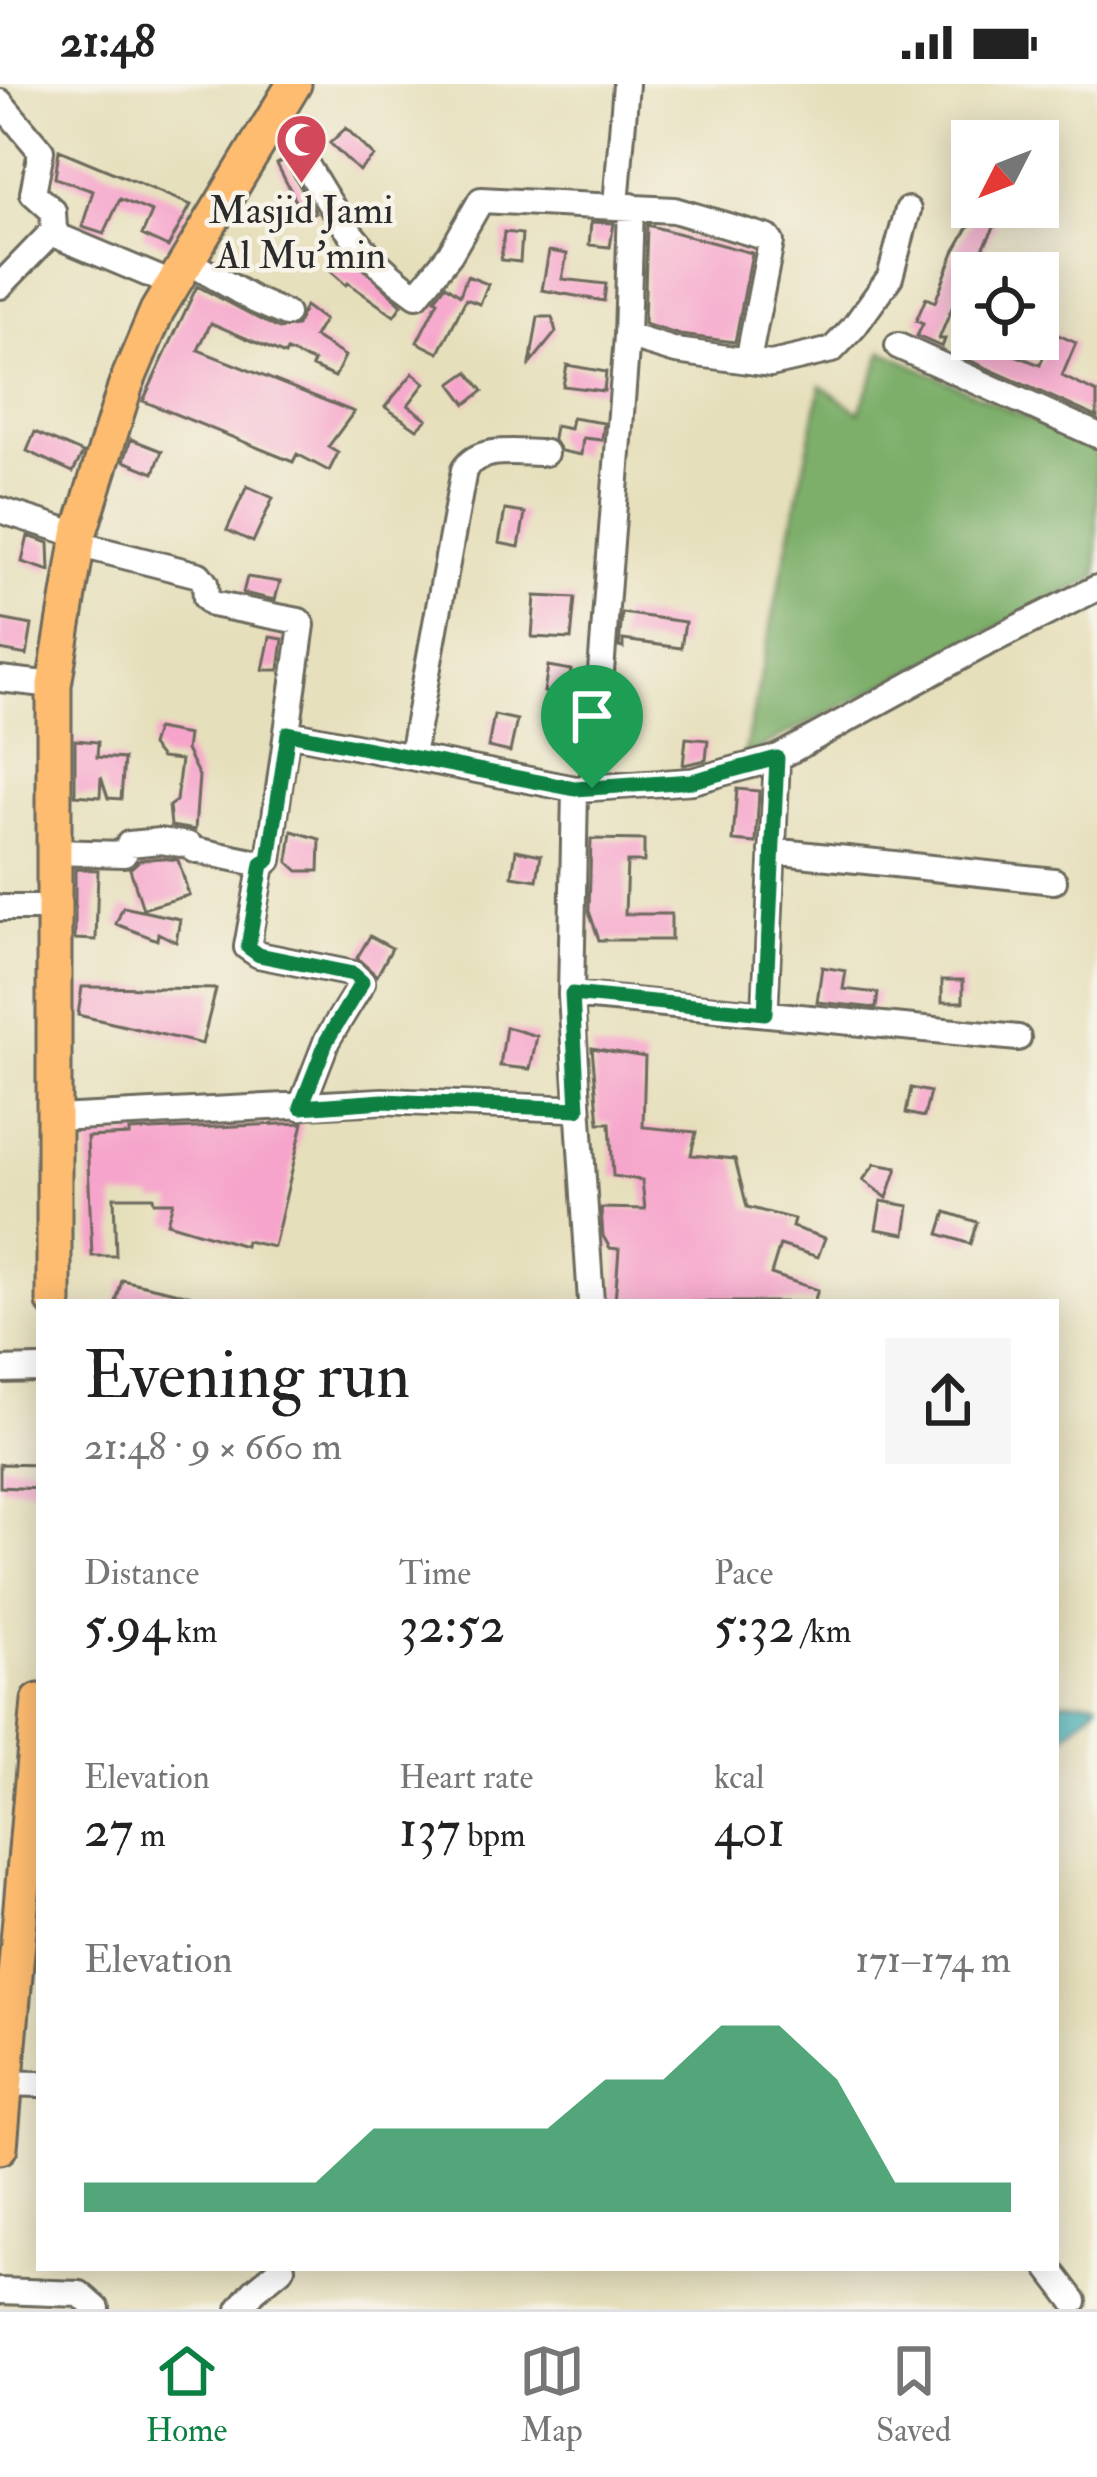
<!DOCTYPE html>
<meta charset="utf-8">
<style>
:root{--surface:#fff;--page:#f6f6f6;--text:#222;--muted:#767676;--line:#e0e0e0;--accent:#0b8043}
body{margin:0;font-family:"IM FELL Double Pica",serif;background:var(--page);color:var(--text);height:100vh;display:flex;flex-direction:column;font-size:45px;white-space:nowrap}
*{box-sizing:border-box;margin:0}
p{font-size:39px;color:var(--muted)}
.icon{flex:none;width:66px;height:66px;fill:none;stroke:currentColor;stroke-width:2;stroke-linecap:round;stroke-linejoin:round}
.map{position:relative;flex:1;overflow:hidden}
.panel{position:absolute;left:36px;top:1215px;width:1023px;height:972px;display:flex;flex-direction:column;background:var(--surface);border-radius:0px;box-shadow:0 6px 30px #0003}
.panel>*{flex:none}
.needle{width:78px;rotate:228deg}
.buttons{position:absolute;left:951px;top:36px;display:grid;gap:24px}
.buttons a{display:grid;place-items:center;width:108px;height:108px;border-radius:0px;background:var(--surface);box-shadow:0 6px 30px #0003;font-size:60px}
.pin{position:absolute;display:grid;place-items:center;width:102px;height:102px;color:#fff;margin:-123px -51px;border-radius:50% 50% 50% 0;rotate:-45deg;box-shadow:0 0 12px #0007}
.pin .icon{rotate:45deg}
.round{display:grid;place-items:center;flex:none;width:126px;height:126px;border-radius:0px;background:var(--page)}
.headline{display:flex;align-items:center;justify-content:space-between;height:204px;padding:0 48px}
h1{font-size:66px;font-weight:600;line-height:90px}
.figures{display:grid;grid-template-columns:repeat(3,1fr);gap:18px;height:204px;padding:12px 48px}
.figures div{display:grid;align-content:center}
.figures b{font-size:51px;font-weight:600}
.figures small{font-size:33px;font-weight:400}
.figures p{font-size:33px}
.chart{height:336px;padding:24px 48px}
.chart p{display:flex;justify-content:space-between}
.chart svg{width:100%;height:216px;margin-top:12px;fill:var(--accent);opacity:.7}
.status{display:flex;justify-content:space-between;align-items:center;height:84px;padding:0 60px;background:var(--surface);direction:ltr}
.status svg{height:33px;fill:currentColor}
.menu{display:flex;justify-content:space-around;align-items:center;height:168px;border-top:3px solid var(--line);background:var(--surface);font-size:33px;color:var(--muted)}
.menu a{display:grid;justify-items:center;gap:6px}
.menu .active{color:var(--accent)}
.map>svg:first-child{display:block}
.forest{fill:#7daf6a;stroke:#546d4a;stroke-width:3}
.water{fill:#3eafb8;stroke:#346d72;stroke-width:3}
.building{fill:#f6a4cb}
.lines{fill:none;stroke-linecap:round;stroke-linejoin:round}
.minor-casing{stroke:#6c6a5d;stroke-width:30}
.major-casing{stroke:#6c6a5d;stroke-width:39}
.minor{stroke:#fff;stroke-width:24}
.major{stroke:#febc70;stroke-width:33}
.route-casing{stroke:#fff;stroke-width:24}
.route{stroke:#0b8043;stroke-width:15}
.labels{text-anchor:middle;stroke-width:9;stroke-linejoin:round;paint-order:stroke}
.poi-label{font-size:39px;fill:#2b2b2b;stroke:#f7f3e8}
</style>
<div class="status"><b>21:48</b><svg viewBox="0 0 49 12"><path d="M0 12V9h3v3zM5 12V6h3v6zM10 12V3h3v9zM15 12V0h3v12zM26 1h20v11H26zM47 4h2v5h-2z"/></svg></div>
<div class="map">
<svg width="1097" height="2225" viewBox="0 0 1097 2225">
<rect width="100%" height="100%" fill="#f7f3e8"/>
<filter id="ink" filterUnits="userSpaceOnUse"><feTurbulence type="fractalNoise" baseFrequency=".00833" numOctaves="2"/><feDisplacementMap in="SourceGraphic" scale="24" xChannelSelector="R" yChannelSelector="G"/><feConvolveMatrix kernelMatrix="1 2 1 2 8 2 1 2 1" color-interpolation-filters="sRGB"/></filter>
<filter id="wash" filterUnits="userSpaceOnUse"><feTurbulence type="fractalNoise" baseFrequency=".004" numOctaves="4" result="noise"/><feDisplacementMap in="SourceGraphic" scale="48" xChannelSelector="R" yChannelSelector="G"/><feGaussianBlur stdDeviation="2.7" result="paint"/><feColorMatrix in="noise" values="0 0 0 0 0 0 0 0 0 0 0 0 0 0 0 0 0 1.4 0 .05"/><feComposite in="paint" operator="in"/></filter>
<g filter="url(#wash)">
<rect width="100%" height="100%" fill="#e6dfbb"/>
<path class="forest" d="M 883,267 L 1097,367 L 1097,493 L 744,672 L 821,301 L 859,328 Z"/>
<path class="water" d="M 1056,1617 L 1097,1617 L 1097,1621 L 1056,1660 Z"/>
<g id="blocks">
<path class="building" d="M 346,44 L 374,72 L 359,87 L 330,59 Z
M 59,66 L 191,121 L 168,163 L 142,151 L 152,128 L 120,115 L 104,150 L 82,143 L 93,107 L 55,94 Z
M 285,76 L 315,128 L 304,133 L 277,80 Z
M 976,130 L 996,140 L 979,172 L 1008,189 L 972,189 L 964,210 L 959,207 L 939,255 L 945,255 L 942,263 L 917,252 L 923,240 L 916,237 L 926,214 L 935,218 L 954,168 Z
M 591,138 L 614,139 L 610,163 L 589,161 Z
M 647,141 L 752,169 L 735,258 L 680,251 L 644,240 Z
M 504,148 L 522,150 L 520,178 L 501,176 Z
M 344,166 L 402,221 L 394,232 L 348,199 L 346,201 L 327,184 Z
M 549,167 L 567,170 L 562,195 L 606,200 L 604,217 L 542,206 Z
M 467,192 L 488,200 L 480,220 L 466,215 L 439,269 L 417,258 L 438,217 L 435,215 L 446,201 L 460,211 Z
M 197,202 L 279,245 L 297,242 L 305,222 L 324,236 L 314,253 L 345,272 L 335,293 L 312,283 L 314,278 L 287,267 L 285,271 L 211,239 L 198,266 L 354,328 L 328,363 L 338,369 L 329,387 L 297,370 L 293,378 L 143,317 Z
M 538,233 L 552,233 L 556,248 L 530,280 Z
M 1054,249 L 1076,259 L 1062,292 L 1097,309 L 1097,333 L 960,272 L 970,255 L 986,255 L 985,259 L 1040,281 Z
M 567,281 L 606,288 L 604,307 L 563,302 Z
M 468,288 L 483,307 L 466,320 L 451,300 Z
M 413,289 L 425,299 L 408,321 L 427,335 L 417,345 L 385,323 Z
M 572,334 L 604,339 L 602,356 L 583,354 L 581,371 L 561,367 L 553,355 L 555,342 L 570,345 Z
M 35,348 L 83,369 L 73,388 L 27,367 Z
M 131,355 L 162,367 L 154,389 L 124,377 Z
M 247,402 L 273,414 L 253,458 L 227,446 Z
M 505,426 L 525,429 L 519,463 L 499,459 Z
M 28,452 L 49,459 L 50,487 L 22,478 Z
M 247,493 L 280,498 L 275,516 L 243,509 Z
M 535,512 L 575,514 L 571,555 L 532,553 Z
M 622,529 L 685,538 L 681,564 L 623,556 L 623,564 L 619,563 Z
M 0,535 L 32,541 L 27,571 L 0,566 Z
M 270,553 L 283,555 L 279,586 L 263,586 Z
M 548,582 L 571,586 L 567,612 L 544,608 Z
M 494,631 L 517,636 L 510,668 L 488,663 Z
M 156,645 L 188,651 L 186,666 L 199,692 L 195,746 L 171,742 L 169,722 L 176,717 L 181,676 L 161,674 L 151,662 Z
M 686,654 L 708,656 L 706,676 L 683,681 Z
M 75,656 L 98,658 L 97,673 L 124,675 L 121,715 L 108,714 L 101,693 L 100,713 L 75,711 Z
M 737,705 L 759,707 L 756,759 L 733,757 Z
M 292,747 L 320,755 L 319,787 L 298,787 L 288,778 Z
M 591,755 L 644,756 L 644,778 L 627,778 L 625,830 L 671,830 L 671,856 L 599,856 L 589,827 Z
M 516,766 L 541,771 L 537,796 L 512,792 Z
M 160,774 L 178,776 L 189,811 L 143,825 L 130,785 L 140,776 Z
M 75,785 L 98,786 L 96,856 L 75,855 Z
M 123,823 L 180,835 L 176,858 L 158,849 L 157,856 L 116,840 Z
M 370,852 L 392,864 L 377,892 L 357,874 Z
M 822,883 L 846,887 L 843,905 L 878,909 L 876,924 L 817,918 Z
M 942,896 L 963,896 L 963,918 L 942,918 Z
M 82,903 L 91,903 L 216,905 L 202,960 L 78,931 Z
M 506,943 L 537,952 L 530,985 L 500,982 Z
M 592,964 L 645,973 L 643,1043 L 696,1048 L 691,1071 L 735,1075 L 747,1123 L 794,1135 L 792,1143 L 825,1154 L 818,1173 L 780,1161 L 771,1190 L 818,1206 L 814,1218 L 615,1218 L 619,1165 L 610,1164 L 603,1152 L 601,1124 L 645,1125 L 642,1096 L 613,1092 L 610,1039 L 599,1039 Z
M 911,1004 L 930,1008 L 924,1033 L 906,1029 Z
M 303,1039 L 274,1163 L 246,1157 L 245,1162 L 167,1139 L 173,1118 L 154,1118 L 153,1113 L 114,1113 L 116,1172 L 92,1172 L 87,1053 L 129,1051 L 129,1047 Z
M 875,1080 L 897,1084 L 887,1114 L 863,1096 Z
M 881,1117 L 909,1122 L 905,1150 L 876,1145 Z
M 946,1128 L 977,1138 L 970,1160 L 939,1150 Z
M 122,1196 L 192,1212 L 191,1218 L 116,1218 Z
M 0,1380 L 39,1381 L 39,1405 L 0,1403 Z"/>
</g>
</g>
<g filter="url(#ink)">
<use href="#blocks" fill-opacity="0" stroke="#6c6a5d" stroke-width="3"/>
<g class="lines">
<defs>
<path id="minor" d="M 0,18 L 41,67 L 33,109 L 53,127 L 54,146 L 60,153 L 172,200
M 276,29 C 321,102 343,161 417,211 L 450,170 L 481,116 L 674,126 L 768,154 L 771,158 L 748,277
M 616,121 L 626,0
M 186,176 L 254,216 L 286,230
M 0,202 L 54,146
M 627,252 L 676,267 L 771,280 L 832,266 L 854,243 L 890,193 L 908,126
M 898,262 L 1097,351
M 0,426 L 79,451
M 77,460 L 199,491 L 205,499 L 206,514 L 212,520 L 299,537 L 302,541 L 269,776 L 262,780 L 247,863 L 259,871 L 353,890 L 362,899 L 327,956 L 301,1023
M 0,595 L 54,601
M 288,649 L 575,705
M 412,671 L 464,386 C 479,361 519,369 545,369
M 592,704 L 627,252 L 631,122
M 772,767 L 1054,797
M 52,768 L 124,770 L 129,760 L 160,757 L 189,761 L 195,766 L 262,780
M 0,824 L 52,824
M 571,911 L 1018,954
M 765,929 L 777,674
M 56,1034 L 383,1017 L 577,1025
M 591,1218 L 571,911 L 575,705 L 692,697 L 777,674 L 979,563 L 1097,504
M 0,1286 L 39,1285
M 0,1999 L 39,2000
M 1049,2184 L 1074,2217
M 0,2207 L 80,2210 L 97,2225
M 240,2225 L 254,2207 L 282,2184"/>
<path id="major" d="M 54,1218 L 54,601 L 79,451 L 126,300 L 157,227 L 294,0
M 0,2063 L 39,1617"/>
</defs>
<use href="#minor" class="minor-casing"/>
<use href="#major" class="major-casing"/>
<use href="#minor" class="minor"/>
<use href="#major" class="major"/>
</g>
</g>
<g class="lines" filter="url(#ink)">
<defs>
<path id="route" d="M 288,649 L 575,705 L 692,697 L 777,674 L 765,929 L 572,910 L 578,1025 L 383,1017 L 301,1023 L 327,956 L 362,898 L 353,890 L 259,871 L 248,863 L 262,780 L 269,776 Z"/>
</defs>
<use href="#route" class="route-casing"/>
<use href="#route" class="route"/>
</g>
<defs>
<symbol id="mosque-pin" viewBox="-11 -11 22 30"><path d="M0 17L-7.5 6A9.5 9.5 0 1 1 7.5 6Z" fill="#d1495b" stroke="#f7f3e8"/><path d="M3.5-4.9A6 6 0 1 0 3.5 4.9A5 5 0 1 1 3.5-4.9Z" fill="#fff"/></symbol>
</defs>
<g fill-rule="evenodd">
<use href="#mosque-pin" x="272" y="26" width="59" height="81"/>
</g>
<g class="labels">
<g class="poi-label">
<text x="301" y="139">Masjid Jami<tspan x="301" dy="45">Al Mu'min</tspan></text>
</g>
</g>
</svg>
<div class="buttons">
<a><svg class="needle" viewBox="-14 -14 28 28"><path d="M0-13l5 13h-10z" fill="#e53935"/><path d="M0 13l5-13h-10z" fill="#767676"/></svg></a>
<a><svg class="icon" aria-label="locate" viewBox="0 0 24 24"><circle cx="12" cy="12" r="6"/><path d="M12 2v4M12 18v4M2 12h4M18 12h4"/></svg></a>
</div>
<div class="pin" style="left:592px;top:704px;background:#1e9e55"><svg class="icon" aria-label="arrive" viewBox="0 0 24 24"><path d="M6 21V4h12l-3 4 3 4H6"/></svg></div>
<section class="panel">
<div class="headline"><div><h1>Evening run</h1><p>21:48 · 9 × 660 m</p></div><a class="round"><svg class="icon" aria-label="share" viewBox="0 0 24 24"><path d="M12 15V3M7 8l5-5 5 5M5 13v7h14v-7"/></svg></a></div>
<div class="figures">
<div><p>Distance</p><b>5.94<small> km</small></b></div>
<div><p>Time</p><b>32:52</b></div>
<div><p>Pace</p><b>5:32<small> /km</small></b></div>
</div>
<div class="figures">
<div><p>Elevation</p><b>27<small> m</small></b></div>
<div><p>Heart rate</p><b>137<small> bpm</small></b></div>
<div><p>kcal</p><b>401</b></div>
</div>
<div class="chart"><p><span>Elevation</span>171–174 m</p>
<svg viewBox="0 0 160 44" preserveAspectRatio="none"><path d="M0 44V38L10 38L20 38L30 38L40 38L50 27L60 27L70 27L80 27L90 17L100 17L110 6L120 6L130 17L140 38L150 38L160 38V44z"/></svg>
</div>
</section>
</div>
<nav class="menu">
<a class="active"><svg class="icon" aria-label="home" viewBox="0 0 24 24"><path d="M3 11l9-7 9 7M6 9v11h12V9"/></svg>Home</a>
<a><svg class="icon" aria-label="map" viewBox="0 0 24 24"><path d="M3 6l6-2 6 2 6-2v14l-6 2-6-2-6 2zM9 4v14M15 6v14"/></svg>Map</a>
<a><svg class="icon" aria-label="saved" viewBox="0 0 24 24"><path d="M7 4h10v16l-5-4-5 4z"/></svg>Saved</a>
</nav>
